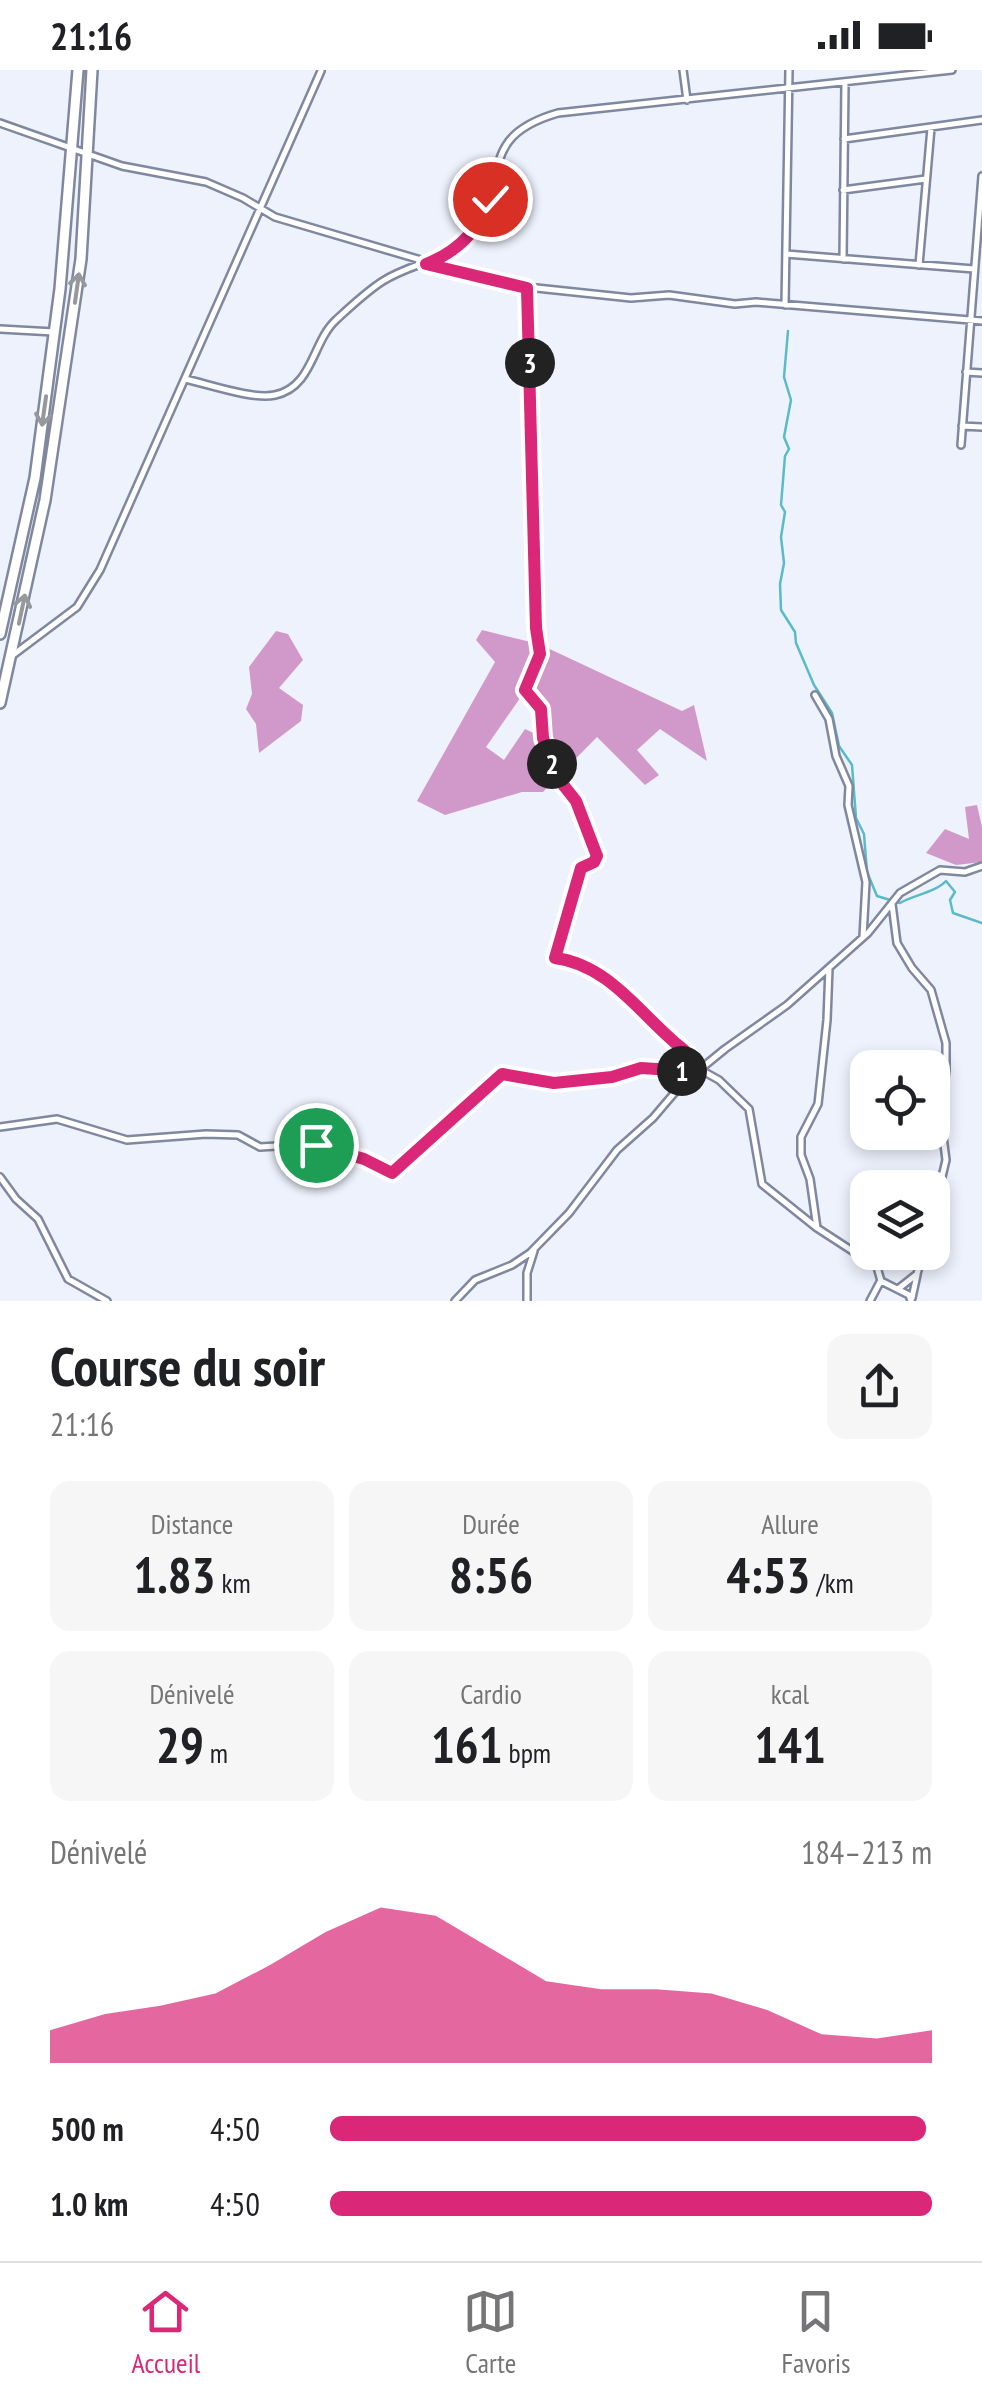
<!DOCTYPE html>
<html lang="fr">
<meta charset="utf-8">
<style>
:root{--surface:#fff;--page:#f6f6f6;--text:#202124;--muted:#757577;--line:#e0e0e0;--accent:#db2777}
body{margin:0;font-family:"PT Sans Narrow",sans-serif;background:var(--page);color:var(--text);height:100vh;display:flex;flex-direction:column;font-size:38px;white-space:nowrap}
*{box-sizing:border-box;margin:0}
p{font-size:32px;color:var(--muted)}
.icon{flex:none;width:55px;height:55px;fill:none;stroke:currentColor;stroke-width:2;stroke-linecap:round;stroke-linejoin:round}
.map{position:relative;height:1231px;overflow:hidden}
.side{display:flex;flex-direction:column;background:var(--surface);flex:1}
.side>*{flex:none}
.tools{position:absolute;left:850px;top:980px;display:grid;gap:20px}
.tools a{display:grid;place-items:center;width:100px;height:100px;border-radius:20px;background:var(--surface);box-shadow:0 5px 15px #0003;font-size:50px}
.pin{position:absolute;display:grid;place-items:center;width:85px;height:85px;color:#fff;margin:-42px;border:5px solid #fff;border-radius:50%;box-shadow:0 2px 10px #0007}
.km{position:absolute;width:50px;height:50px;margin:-25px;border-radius:50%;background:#222;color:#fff;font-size:28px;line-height:50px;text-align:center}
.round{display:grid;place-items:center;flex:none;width:105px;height:105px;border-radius:20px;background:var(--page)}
.head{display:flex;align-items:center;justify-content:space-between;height:170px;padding:0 50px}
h1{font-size:55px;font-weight:700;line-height:75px}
.figures{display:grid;grid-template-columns:repeat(3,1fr);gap:15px;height:170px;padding:10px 50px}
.figures div{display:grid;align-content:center;border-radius:20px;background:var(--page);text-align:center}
.figures b{font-size:50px;font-weight:700}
.figures small{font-size:28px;font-weight:400}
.figures p{font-size:28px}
.chart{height:280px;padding:20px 50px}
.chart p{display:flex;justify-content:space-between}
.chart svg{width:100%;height:180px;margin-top:10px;fill:var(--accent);opacity:.7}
ul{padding:0 50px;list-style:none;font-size:32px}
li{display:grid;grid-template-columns:160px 120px 1fr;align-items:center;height:75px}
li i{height:25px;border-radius:12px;background:var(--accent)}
.status{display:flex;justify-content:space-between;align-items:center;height:70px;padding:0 50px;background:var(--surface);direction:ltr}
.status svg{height:28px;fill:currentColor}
.tab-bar{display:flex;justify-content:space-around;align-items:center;height:140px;border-top:2px solid var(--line);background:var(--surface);font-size:28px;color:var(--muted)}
.tab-bar a{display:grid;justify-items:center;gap:5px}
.tab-bar .active{color:var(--accent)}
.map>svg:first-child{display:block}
.forest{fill:#d199ca;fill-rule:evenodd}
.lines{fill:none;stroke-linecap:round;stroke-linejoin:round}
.stream{stroke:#59bac9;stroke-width:2.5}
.minor-casing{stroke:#7f889f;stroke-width:10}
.trunk-casing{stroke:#7f889f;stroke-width:14}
.minor{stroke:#fff;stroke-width:5}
.trunk{stroke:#fff;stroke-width:9}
.oneway{stroke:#96989c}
.route-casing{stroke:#fff;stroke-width:20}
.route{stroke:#db2777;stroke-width:12}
</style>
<div class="status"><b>21:16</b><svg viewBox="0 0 49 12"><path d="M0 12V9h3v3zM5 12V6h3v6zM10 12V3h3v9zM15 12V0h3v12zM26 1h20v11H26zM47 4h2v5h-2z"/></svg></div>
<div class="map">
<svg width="982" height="1231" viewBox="0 0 982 1231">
<rect width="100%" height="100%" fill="#eef2fd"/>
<path class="forest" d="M 482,560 L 539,574 L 682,641 L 694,635 L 707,691 L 660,659 L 637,680 L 659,705 L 645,715 L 597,667 L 543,722 L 522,722 L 445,745 L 417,731 L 495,592 L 476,570 ZM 525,621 L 543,644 L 542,667 L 525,659 L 504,690 L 486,677 Z
M 276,561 L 288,564 L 303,590 L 279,618 L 303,635 L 301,651 L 259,683 L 256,654 L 246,639 L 252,624 L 249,597 Z
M 977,735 L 982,757 L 982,792 L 956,795 L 926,783 L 945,759 L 969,769 L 965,737 Z"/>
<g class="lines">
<path class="stream" d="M 788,261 L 784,307 L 791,330 L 784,367 L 789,379 L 785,386 L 781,435 L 785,442 L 781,467 L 784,493 L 780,514 L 781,540 L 795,562 L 796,573 L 814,615 L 832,643 L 839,676 L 852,695 L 856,748 L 864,764 L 867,802 L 877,826 L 900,833 C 914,825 936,822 946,811 L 955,822 L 950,830 L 953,843 L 982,853"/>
<defs>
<path id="minor" d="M 683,0 L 687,30
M 0,53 L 122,96 L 206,112 L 243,128 L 275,147 L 482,208 L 527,217 L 631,228 L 669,225 L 735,234 L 756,232 L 982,251
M 844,69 L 982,50
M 843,120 L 926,109
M 786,184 L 974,199
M 843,189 L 845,12
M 919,195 L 931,58
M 527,217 L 536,558 L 540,584 L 525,620 L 541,639 L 543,667 L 551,692 L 557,707 L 576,731 L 597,787 L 581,798 L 555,888 C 603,895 635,936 669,968 C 677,975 686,980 693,989 L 689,1001
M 785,235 L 789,0
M 0,259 L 54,262
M 966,302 L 982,303
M 185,309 C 208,314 253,330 275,325 C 313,317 312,272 336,250 C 350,237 367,221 383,211 C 411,193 447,191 471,165 C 514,116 471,68 558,43 L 952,0
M 962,356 L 982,357
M 961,375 L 982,106
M 13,585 L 77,537 L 100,500 L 321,1
M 815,625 L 829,649 L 836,686 L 849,716 L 848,735 L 866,812 L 863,867
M 892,834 L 897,873 L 912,898 L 931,920 L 946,973 L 946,1000 L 940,1044 L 946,1090 L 932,1149
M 829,898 L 827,950 L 818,1034 L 801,1067 L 801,1085 L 810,1109 L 817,1158 L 877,1197 L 881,1211 L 909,1225 L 911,1231
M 0,1057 L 57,1049 L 127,1070 L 206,1064 L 238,1065 L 260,1077 L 310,1074 L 365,1089 L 392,1103 L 502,1005 L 522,1005 L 554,1013 L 612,1007 L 641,998 L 671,1002 L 701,1000 L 719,1010 L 749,1039 L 762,1114 L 817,1158
M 0,1107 L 16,1129 L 38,1149 L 68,1209 L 107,1231
M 898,1219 L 917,1204 L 923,1182
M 912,1228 L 917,1205
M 455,1231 L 475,1210 L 512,1195 L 530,1183 L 569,1143 L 617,1080 L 653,1048 L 682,1014 L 725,979 L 787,935 L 868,863 L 900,823 L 940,800 L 965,802 L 982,796
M 527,1231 L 527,1203 L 534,1181
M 870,1231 L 880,1212"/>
<path id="trunk" d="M 0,564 L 35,408 L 60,219 L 78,0
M 0,633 L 45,430 L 81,189 L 92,0"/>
</defs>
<use href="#minor" class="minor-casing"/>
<use href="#trunk" class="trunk-casing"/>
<use href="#minor" class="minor"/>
<use href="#trunk" class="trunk"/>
</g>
<defs><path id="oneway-shaft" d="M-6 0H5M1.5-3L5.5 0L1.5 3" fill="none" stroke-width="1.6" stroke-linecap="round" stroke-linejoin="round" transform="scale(2.5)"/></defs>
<g class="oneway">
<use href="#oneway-shaft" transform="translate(77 218) rotate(-82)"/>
<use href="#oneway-shaft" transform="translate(44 341) rotate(98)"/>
<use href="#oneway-shaft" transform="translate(22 539) rotate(-78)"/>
</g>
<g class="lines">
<defs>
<path id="route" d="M 316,1075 L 364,1089 L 392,1103 L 502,1004 L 554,1013 L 612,1007 L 641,998 L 688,1001 L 693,991 C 688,981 679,977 671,969 C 636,938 605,894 555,888 L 581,798 L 594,792 L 597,786 L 576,731 L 557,707 L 551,692 L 543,668 L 541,639 L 525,620 L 540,584 L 536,558 L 527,218 L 426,194 C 457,182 479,160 490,129"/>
</defs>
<use href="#route" class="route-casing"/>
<use href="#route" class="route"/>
</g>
</svg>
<div class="tools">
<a><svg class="icon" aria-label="locate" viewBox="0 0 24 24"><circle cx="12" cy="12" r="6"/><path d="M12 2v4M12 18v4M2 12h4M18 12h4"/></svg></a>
<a><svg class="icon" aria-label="layers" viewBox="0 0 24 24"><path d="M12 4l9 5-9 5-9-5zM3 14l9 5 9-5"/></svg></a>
</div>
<div class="pin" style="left:316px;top:1075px;background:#1e9e55"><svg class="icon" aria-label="arrive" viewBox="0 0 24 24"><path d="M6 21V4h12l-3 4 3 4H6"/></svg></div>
<div class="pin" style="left:490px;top:129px;background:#d93025"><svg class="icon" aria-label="check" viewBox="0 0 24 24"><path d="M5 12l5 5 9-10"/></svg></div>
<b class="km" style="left:682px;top:1001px">1</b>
<b class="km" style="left:552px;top:694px">2</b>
<b class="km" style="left:530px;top:293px">3</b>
</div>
<section class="side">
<div class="head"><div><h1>Course du soir</h1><p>21:16</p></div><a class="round"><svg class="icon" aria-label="share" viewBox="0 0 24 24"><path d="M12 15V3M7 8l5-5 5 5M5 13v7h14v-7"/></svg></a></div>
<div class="figures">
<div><p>Distance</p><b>1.83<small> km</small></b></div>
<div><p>Durée</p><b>8:56</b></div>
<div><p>Allure</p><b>4:53<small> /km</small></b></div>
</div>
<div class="figures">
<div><p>Dénivelé</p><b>29<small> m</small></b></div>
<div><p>Cardio</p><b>161<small> bpm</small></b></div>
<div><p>kcal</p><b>141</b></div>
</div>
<div class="chart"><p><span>Dénivelé</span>184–213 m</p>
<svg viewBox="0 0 160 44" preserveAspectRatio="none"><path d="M0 44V36L10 32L20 30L30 27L40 20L50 12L60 6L70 8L80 16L90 24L100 26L110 26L120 27L130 31L140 37L150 38L160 36V44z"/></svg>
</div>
<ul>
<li><b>500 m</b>4:50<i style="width:99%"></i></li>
<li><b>1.0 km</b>4:50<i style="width:100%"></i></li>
</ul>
</section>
<nav class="tab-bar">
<a class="active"><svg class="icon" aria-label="home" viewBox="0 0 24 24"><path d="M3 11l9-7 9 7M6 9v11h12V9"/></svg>Accueil</a>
<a><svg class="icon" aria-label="map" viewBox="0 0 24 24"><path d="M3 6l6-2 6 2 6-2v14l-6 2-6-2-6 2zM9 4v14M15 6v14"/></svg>Carte</a>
<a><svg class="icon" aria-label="saved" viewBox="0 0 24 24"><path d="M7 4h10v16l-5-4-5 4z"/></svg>Favoris</a>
</nav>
